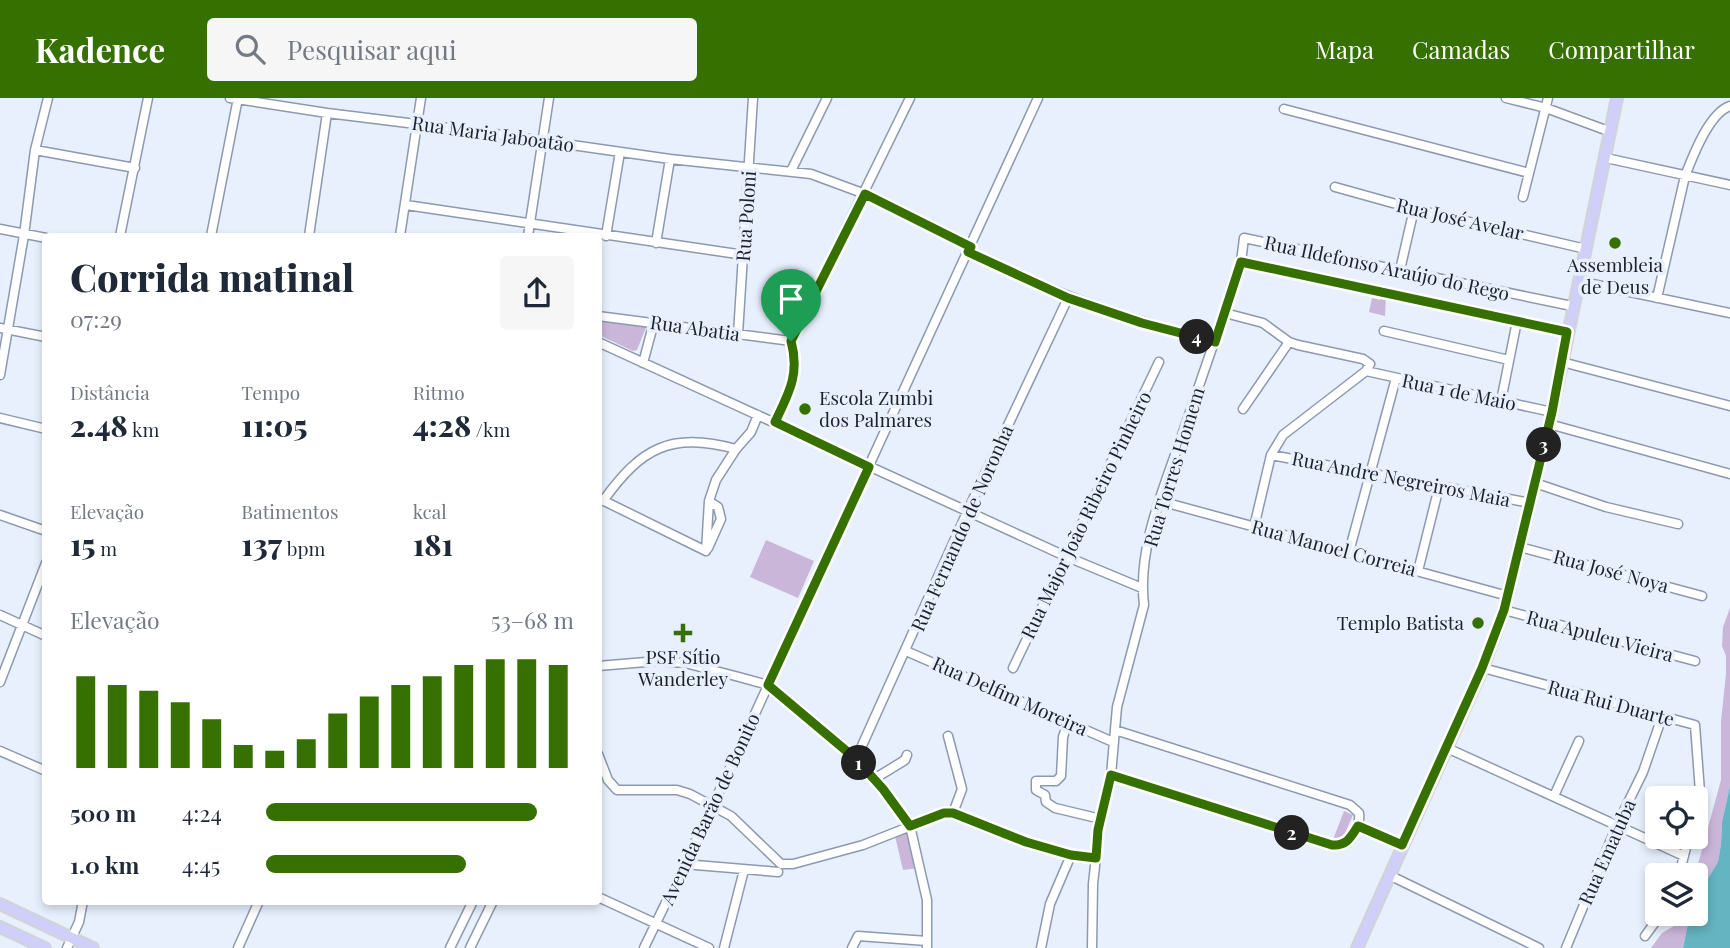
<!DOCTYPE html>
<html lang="pt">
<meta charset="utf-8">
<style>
:root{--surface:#fff;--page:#f6f6f7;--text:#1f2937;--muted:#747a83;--accent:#367000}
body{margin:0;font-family:"Playfair Display",serif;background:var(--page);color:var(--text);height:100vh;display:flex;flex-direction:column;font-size:26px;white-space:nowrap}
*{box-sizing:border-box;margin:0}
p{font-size:23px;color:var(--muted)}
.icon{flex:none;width:38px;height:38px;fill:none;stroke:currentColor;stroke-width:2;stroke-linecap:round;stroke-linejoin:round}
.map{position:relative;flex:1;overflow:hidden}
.sheet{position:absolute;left:42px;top:135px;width:560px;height:672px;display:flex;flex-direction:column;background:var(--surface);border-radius:7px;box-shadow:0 4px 10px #0003}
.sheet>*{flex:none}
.controls{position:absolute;left:1645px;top:688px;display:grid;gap:14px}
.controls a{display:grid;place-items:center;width:63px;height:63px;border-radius:7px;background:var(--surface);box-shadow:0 4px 10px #0003;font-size:35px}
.pin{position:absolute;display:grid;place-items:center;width:60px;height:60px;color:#fff;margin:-72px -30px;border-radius:50% 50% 50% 0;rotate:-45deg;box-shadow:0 0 7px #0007}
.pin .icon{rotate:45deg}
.km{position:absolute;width:35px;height:35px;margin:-18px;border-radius:50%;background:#222;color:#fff;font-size:19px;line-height:35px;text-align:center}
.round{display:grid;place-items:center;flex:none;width:74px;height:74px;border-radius:7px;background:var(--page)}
.summary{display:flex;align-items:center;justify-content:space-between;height:119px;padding:0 28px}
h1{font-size:38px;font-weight:800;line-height:52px}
.metrics{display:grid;grid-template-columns:repeat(3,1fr);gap:10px;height:119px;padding:7px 28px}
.metrics div{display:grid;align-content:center}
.metrics b{font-size:30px;font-weight:800}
.metrics small{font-size:19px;font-weight:400}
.metrics p{font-size:19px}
.chart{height:196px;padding:14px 28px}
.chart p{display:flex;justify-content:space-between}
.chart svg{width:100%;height:126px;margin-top:7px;stroke:var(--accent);stroke-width:6}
ul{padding:0 28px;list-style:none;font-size:23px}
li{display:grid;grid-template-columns:112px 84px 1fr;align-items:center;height:52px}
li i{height:18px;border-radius:9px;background:var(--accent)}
header{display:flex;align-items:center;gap:42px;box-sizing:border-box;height:98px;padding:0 35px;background:var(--accent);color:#fff}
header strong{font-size:33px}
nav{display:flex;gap:38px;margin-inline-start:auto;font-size:24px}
.search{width:490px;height:63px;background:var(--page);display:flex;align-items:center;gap:18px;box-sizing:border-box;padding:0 24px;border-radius:7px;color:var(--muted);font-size:26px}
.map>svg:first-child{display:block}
.green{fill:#cab6d9}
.water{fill:#64b4c2}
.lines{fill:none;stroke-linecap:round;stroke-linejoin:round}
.minor-casing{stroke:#8c99ae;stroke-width:11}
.major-casing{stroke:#d2d3d4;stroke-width:14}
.minor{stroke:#fff;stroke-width:8}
.major{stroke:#d0cffa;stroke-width:10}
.route-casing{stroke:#fff;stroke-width:14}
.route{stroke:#367000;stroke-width:9}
.poi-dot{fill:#367000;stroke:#e8f0fe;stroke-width:2.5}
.labels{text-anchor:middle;stroke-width:7;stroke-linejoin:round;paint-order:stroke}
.street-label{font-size:19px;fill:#1d222a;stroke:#e8f0fe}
.poi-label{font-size:19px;fill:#1d222a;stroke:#e8f0fe}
</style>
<header>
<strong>Kadence</strong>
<div class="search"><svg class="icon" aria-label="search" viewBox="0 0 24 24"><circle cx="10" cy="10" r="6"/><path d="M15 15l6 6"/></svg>Pesquisar aqui</div>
<nav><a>Mapa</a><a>Camadas</a><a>Compartilhar</a></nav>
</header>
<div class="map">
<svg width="1730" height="850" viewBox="0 0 1730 850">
<rect width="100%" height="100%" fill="#e8f0fe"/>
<path class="green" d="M 1382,194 L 1386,197 L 1385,218 L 1369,214 L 1372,200 L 1380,202 Z
M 599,219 L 647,227 L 637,252 L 633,253 L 599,237 Z
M 766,442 L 814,463 L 798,500 L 750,479 Z
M 1730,510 L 1730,688 L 1722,724 L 1721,746 L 1718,764 L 1696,800 L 1695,777 L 1721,682 L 1721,623 L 1726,576 L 1726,558 L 1722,548 L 1723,529 Z
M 1344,713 L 1353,717 L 1342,742 L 1339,744 L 1335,742 L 1334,739 Z
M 907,733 L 918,770 L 903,772 L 895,738 Z
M 1680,816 L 1690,816 L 1683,850 L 1651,850 L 1662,835 L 1679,825 Z"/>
<path class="water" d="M 1730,688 L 1730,850 L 1683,850 L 1690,816 L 1696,816 L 1696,800 L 1718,764 L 1721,746 L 1722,724 Z"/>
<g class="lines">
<defs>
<path id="minor" d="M 230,0 L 327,15 L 481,34 L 670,61 L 811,76 L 865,96 L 971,149
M 1506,0 L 1546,10 L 1611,34
M 1284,11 L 1529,75
M 35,52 L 135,70
M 1606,60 L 1730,87
M 791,73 L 827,0
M 1335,89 L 1414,111 L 1586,151
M 1523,99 L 1548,0
M 406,107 L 744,157
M 0,131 L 46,140
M 120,138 L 148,0
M 211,138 L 238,0
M 309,138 L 327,15
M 400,138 L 421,0
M 528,138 L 549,0
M 606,138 L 620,54
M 656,145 L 670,61
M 968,154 C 1052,195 1125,221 1215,244
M 1241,164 L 1567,234
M 1400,172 L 1414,111
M 1578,183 L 1730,215
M 1657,200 L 1685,78 C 1693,58 1709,15 1730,8
M 1225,215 L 1263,225 L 1289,244 L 1298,247 L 1363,261 L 1370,266 L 1366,273
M 598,218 L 791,243
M 0,230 L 46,239
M 1384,233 L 1509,262
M 738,236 L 753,0
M 598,244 L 1065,458 L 1142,490
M 1562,264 L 1730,308
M 643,265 L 654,224
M 1366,273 L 1552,314
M 0,277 L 24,137 L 35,52 L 48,0
M 1501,303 L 1517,223
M 1243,311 L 1289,244
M 0,320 L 46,331
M 775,324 C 789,295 800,276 791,243 L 910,0
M 1549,326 L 1730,376
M 1271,357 L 1531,405
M 1535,385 L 1606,409 L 1678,426
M 598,400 L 706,453 L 709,403 L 716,382 L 736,351 L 751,334 L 758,317
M 603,403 C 642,349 670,334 736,351
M 1160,403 L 1508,498
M 0,417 L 46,433
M 1254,429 L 1271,357 L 1283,337 L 1366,273
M 1520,449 L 1702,498
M 708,450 L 721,421 L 718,409 L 709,403
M 1349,454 L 1396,280
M 1418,473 L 1439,389
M 1504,512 L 1695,563
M 0,517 L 46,538
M 906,553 L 1113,644
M 598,568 L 658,563 L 685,565 L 739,579 L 768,587 L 827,636 L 869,675 L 910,728 L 927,802 L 927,850
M 1013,570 L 1159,264
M 1483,570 L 1695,627 L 1700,694 L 1696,716
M 0,584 L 46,465
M 1068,624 L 1063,639 L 1061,678 L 1056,683 L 1036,683 L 1036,692 L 1045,697 L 1046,704 L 1055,710 L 1101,721
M 948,638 L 962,691 L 953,715
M 1447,650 L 1684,758
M 0,653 L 46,673
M 598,656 L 608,682 L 617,692 L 677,692 L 690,696 L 731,718 L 781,766 L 793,766 L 863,747 L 944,715 L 953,715 L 1026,744 L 1071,757 L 1096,760
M 856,661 L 968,412 L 1068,200
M 1111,677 L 1332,747 C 1349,747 1361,732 1359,715 L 1350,707 L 1115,632
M 874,681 L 905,662 L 907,657
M 1554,698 L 1579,643
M 1358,728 L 1402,747
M 684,766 L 778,774
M 1389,777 L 1539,850
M 1679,777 L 1689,738
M 598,799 L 709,850
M 1645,838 L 1661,816
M 67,850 L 79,824 L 83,803
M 238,850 L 259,803
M 450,850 L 473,803
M 470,850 L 493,803
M 644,850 L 713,707 L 1038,0
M 724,850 L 744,772
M 852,850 L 858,838 L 927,843
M 1041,850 L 1050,806 L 1071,757
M 1092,850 L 1093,786 L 1099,732 L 1111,677 L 1117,609 L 1144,507 C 1137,450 1164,390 1182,337 C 1202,279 1222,222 1241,164 L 1244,140 L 1572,208
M 1566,850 L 1617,727 L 1643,674 L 1662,619"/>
<path id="major" d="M 0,806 L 93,850
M 0,829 L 45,850
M 1357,850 L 1483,570 L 1504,512 L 1552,314 L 1617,0"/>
</defs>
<use href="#minor" class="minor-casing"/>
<use href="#major" class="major-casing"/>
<use href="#minor" class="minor"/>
<use href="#major" class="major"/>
</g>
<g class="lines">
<defs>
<path id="route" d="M 865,96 L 971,149 L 968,154 L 1068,200 L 1142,225 L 1215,244 L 1241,164 L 1567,234 L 1552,314 L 1504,512 L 1482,570 L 1402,747 L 1358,728 C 1351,739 1347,748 1332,747 L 1111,677 L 1098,732 L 1096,760 L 1071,757 L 1026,744 L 953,715 L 944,715 L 910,728 L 883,691 L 856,661 L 768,587 L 869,369 L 775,324 C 789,295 800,276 791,243 Z"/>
</defs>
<use href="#route" class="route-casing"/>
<use href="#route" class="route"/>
</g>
<g class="poi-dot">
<circle cx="1615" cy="145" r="7"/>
<circle cx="805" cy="311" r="7"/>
<circle cx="1478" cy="525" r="7"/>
<path d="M679.5 524.5h7v7h7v7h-7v7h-7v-7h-7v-7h7z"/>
</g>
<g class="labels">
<g class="street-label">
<text transform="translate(493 36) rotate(8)" y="7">Rua Maria Jaboatão</text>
<text transform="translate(746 118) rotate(-86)" y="7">Rua Poloni</text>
<text transform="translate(1460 121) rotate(13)" y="7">Rua José Avelar</text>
<text transform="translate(1387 170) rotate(12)" y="7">Rua Ildefonso Araújo do Rego</text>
<text transform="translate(695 230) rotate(8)" y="7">Rua Abatia</text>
<text transform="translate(1459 294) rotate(12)" y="7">Rua 1 de Maio</text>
<text transform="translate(1174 369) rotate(-73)" y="7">Rua Torres Homem</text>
<text transform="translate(1401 381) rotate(11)" y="7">Rua Andre Negreiros Maia</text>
<text transform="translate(1086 417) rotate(-64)" y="7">Rua Major João Ribeiro Pinheiro</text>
<text transform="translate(962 430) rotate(-66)" y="7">Rua Fernando de Noronha</text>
<text transform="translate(1334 450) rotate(15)" y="7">Rua Manoel Correia</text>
<text transform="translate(1611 473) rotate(15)" y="7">Rua José Noya</text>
<text transform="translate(1600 538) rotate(15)" y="7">Rua Apuleu Vieira</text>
<text transform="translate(1010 598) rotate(24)" y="7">Rua Delfim Moreira</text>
<text transform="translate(1611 605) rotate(15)" y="7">Rua Rui Duarte</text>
<text transform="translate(710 711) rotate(-65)" y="7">Avenida Barão de Bonito</text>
<text transform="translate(1607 754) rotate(-66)" y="7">Rua Ematuba</text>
</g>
<g class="poi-label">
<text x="1615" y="174">Assembleia<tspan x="1615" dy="22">de Deus</tspan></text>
<text x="819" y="307" text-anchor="start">Escola Zumbi<tspan x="819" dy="22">dos Palmares</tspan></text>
<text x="1464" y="532" text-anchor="end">Templo Batista</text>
<text x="683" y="566">PSF Sítio<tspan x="683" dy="22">Wanderley</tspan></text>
</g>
</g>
</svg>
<div class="controls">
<a><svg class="icon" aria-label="locate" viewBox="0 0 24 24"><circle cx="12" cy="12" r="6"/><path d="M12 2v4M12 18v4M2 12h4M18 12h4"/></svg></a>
<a><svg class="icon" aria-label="layers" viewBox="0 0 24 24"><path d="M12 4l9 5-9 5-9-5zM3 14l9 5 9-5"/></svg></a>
</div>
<div class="pin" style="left:791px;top:243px;background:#1e9e55"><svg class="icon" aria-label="arrive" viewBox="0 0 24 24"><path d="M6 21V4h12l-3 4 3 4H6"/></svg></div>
<b class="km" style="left:859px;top:665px">1</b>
<b class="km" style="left:1292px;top:735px">2</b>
<b class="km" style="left:1544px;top:347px">3</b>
<b class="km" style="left:1197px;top:239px">4</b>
<section class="sheet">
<div class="summary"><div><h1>Corrida matinal</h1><p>07:29</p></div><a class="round"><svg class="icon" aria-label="share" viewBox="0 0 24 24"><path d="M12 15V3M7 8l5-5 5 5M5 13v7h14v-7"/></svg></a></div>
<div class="metrics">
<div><p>Distância</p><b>2.48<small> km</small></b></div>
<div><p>Tempo</p><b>11:05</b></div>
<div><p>Ritmo</p><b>4:28<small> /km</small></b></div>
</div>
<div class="metrics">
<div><p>Elevação</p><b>15<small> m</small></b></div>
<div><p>Batimentos</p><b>137<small> bpm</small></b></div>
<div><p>kcal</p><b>181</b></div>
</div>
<div class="chart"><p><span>Elevação</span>53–68 m</p>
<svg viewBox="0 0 160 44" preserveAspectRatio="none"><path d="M5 44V12M15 44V15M25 44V17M35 44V21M45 44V27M55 44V36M65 44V38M75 44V34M85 44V25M95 44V19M105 44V15M115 44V12M125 44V8M135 44V6M145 44V6M155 44V8"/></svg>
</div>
<ul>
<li><b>500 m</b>4:24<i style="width:88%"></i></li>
<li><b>1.0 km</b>4:45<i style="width:65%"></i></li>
</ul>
</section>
</div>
